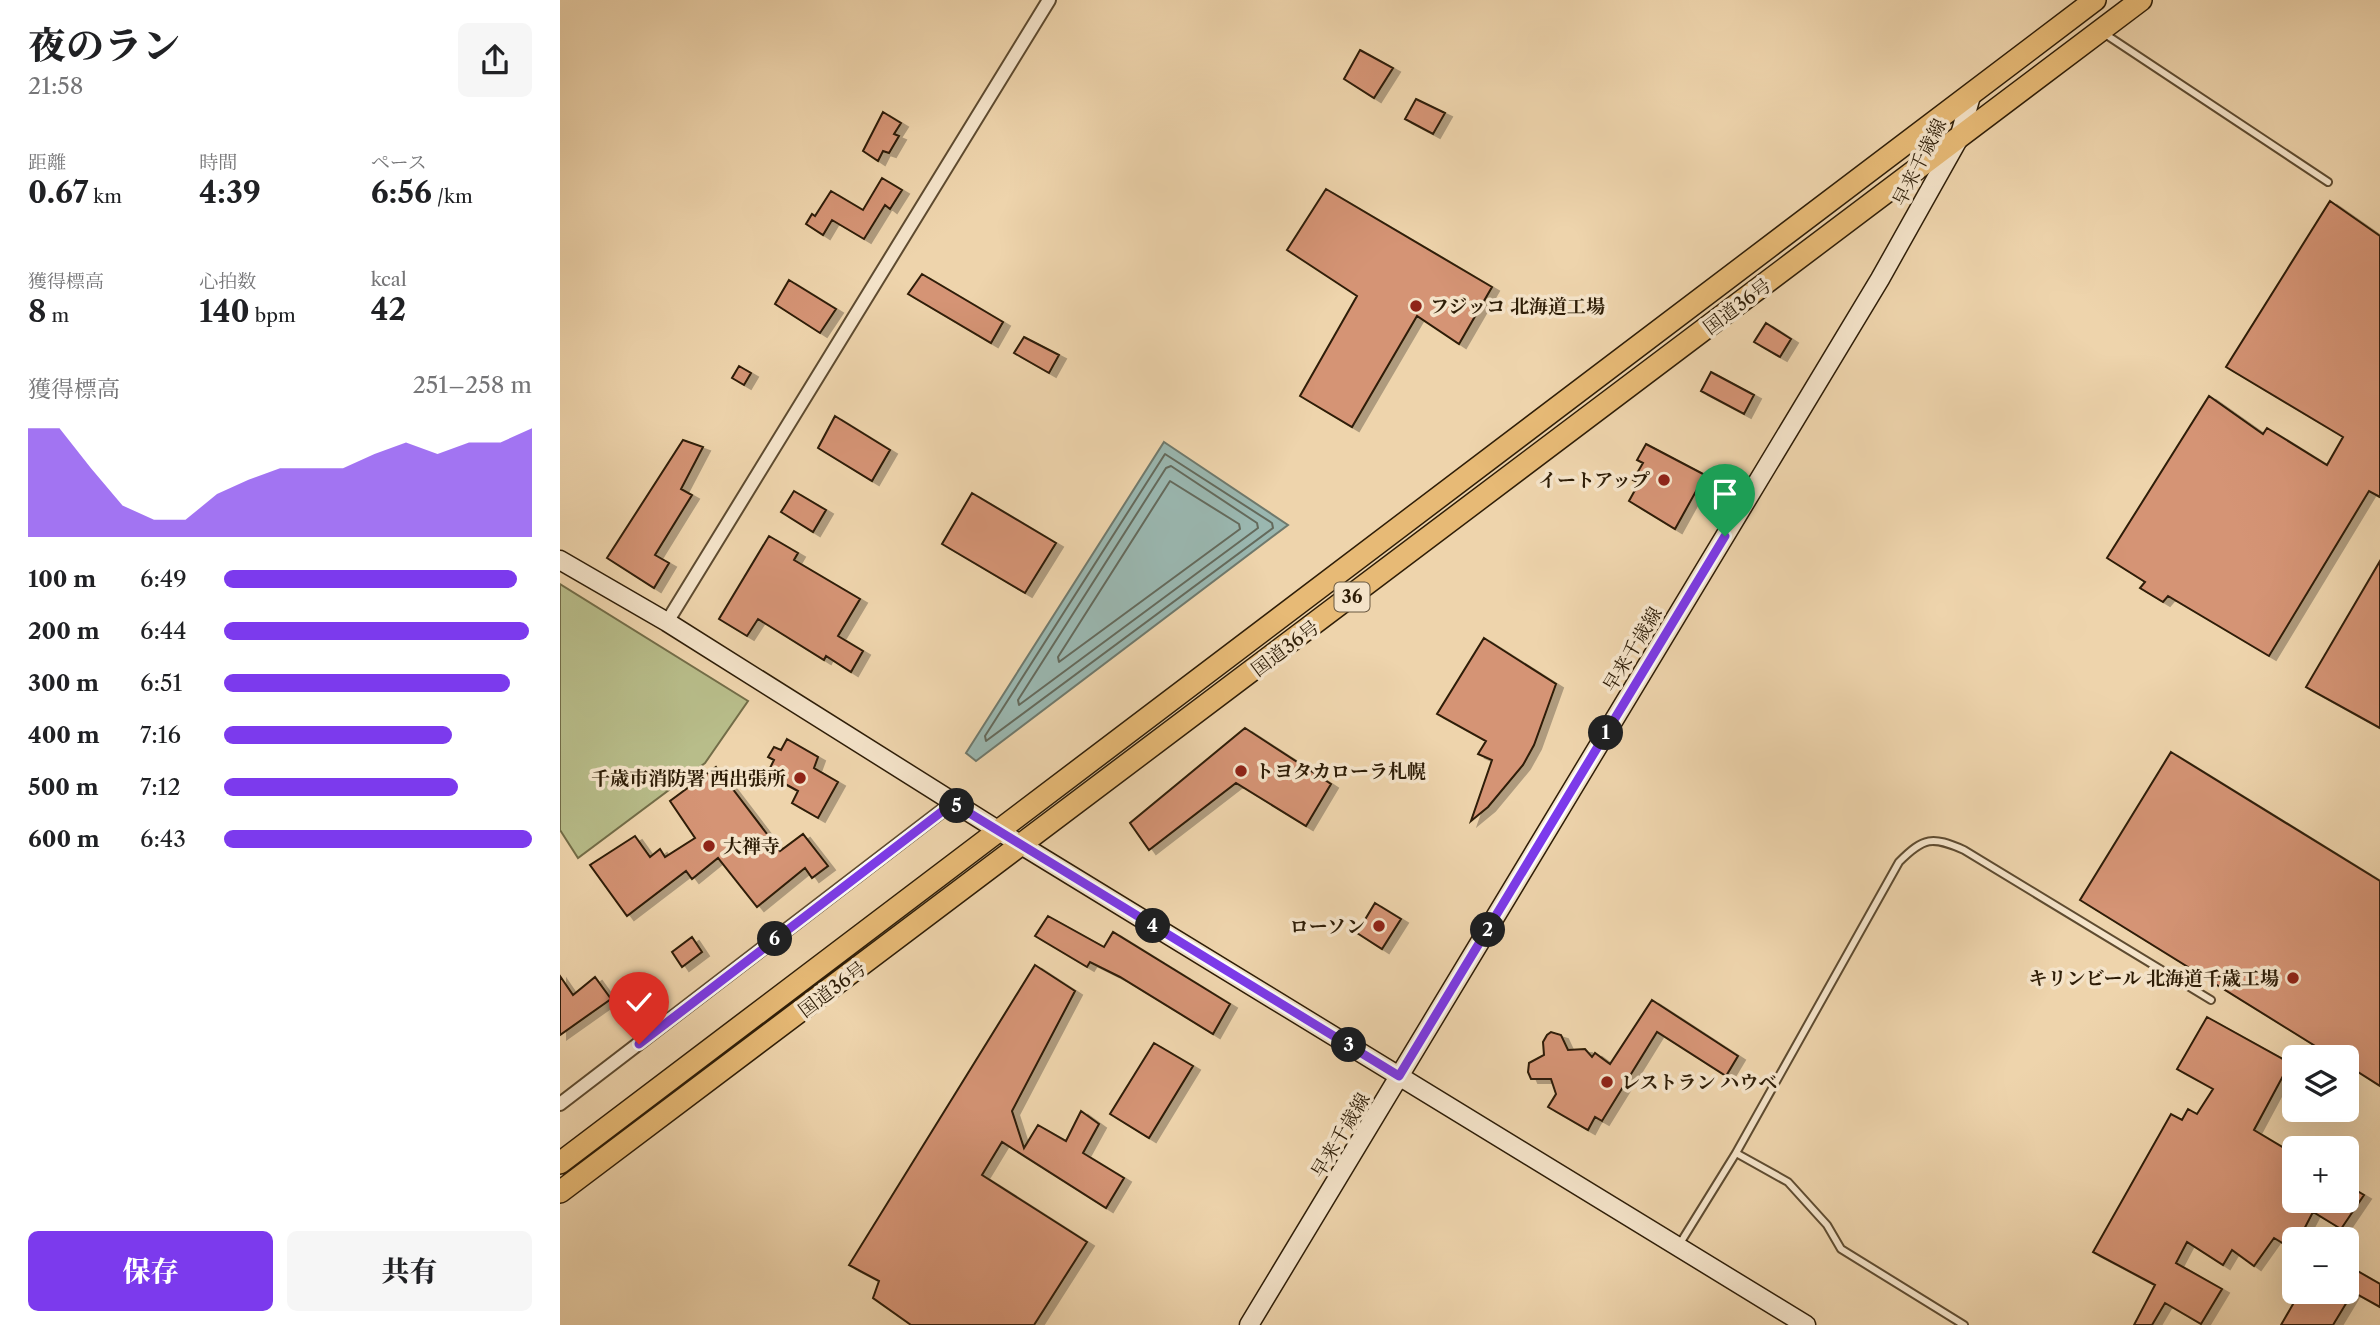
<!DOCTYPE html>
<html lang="ja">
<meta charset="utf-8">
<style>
:root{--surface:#fff;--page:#f6f6f6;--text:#202124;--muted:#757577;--accent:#7c3aed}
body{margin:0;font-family:"Libre Caslon Text","Noto Serif JP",serif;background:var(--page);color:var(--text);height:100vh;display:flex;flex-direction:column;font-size:26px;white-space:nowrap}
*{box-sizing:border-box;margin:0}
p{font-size:23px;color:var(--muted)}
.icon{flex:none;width:38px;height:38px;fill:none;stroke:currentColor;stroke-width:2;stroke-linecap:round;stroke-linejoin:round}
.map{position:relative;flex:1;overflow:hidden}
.side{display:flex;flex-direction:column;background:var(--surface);width:560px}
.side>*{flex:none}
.controls{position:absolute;left:1722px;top:1045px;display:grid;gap:14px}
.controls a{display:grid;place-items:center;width:77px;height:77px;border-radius:10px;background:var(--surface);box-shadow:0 7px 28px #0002;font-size:35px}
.pin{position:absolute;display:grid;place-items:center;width:60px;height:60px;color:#fff;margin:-72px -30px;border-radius:50% 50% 50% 0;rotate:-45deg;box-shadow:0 0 7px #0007}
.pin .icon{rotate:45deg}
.km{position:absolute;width:35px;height:35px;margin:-18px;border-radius:50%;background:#222;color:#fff;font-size:19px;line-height:35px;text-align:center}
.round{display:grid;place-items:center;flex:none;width:74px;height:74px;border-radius:10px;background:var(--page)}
.head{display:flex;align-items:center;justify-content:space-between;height:119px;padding:0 28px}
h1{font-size:38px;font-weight:800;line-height:52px}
.metrics{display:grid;grid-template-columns:repeat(3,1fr);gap:10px;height:119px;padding:7px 28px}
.metrics div{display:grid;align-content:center}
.metrics b{font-size:30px;font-weight:800}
.metrics small{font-size:19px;font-weight:400}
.metrics p{font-size:19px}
.chart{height:196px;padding:14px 28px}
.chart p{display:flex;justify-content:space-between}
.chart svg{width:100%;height:126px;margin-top:7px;fill:var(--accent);opacity:.7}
.cta{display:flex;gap:14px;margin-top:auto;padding:14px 28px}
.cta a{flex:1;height:80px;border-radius:10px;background:var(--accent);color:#fff;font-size:28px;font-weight:800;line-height:80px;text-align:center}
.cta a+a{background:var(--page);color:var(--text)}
ul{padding:0 28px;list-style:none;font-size:23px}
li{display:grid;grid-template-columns:112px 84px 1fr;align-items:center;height:52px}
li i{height:18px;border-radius:9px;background:var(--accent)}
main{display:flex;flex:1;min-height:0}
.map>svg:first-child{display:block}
.green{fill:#b8bd8a;stroke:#736d48;stroke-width:2}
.water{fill:#9ab7b0;stroke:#6f796c;stroke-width:2}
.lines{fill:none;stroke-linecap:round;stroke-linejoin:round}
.shore{stroke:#646a5c;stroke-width:2}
.building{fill:#d59474;stroke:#2e1d07;stroke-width:2;filter:url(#shadow)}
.lane-casing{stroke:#5e4b30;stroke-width:10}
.street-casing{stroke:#5e4b30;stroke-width:16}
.secondary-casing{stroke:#2e1d07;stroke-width:21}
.highway-casing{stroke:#2e1d07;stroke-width:24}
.lane{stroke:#f4e3c9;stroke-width:6}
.street{stroke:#f4e3c9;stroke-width:12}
.secondary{stroke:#f4e3c9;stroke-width:18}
.highway{stroke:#e7ba76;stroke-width:21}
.route-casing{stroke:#fff;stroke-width:14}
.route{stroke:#7c3aed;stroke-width:9}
.poi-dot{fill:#8f2418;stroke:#f4e3c9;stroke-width:2.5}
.labels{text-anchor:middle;stroke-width:7;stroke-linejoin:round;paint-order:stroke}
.shield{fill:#f4e3c9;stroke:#695841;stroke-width:2}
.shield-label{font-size:18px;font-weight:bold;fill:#2e1d07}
.street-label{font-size:19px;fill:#2e1d07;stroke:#f4e3c9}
.poi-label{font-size:19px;font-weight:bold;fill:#2e1d07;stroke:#f4e3c9;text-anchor:start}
</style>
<main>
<section class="side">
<div class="head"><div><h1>夜のラン</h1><p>21:58</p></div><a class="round"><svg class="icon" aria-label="share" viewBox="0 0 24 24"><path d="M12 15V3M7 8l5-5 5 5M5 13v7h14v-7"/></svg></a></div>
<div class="metrics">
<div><p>距離</p><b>0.67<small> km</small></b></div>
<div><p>時間</p><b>4:39</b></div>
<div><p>ペース</p><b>6:56<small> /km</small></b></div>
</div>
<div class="metrics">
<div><p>獲得標高</p><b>8<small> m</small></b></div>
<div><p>心拍数</p><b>140<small> bpm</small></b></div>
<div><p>kcal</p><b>42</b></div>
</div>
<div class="chart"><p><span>獲得標高</span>251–258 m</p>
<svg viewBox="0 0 160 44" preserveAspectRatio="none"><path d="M0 44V6L10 6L20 20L30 33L40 38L50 38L60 29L70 24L80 20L90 20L100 20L110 15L120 11L130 15L140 11L150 11L160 6V44z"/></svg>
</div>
<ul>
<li><b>100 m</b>6:49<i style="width:95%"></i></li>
<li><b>200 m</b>6:44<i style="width:99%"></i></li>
<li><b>300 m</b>6:51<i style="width:93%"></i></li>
<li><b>400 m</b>7:16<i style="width:74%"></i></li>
<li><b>500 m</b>7:12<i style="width:76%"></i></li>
<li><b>600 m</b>6:43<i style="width:100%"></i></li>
</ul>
<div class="cta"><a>保存</a><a>共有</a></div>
</section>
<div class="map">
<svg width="1820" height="1325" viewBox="0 0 1820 1325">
<defs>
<filter id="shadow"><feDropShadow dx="7" dy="4" stdDeviation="0" flood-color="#0004"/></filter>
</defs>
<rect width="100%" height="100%" fill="#eed4ac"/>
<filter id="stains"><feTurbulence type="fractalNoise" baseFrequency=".00286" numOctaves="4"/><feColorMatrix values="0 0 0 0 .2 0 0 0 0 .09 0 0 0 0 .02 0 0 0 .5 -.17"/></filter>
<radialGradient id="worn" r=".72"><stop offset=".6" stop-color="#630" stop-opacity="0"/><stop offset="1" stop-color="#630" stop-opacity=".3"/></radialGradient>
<path class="green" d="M 0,584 L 188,701 L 145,763 L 18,858 L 0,830 Z"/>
<path class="water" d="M 604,442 L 728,525 L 416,761 L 406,753 Z"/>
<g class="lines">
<path class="shore" d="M 605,454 L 712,523 L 713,528 L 426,741 L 425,736 Z
M 611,466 L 697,523 L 698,528 L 459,705 L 458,700 L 606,468 Z
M 610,481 L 679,524 L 680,529 L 499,662 L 498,657 Z"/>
</g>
<path class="building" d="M 800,50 L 833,68 L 814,98 L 784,79 Z
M 856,99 L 885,113 L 873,134 L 845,119 Z
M 323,112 L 341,123 L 334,134 L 339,136 L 329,153 L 323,151 L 318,161 L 303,151 Z
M 322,178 L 342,190 L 330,209 L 325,205 L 304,239 L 272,220 L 263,235 L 246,224 L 252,214 L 255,216 L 271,191 L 303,210 Z
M 766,189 L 932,287 L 899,344 L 857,316 L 792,427 L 740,396 L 797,296 L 727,250 Z
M 1770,201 L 1820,236 L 1820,497 L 1809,491 L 1709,656 L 1608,596 L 1603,602 L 1580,588 L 1585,582 L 1547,558 L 1649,396 L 1703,434 L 1707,428 L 1767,465 L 1783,437 L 1666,367 Z
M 362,274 L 443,322 L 431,343 L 348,294 Z
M 229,280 L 276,309 L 260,333 L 215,304 Z
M 1206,323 L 1231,339 L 1220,357 L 1194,342 Z
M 464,337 L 499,355 L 489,373 L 454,353 Z
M 179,366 L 191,373 L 184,385 L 172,378 Z
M 1151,372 L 1194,395 L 1184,414 L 1141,391 Z
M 275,416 L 330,450 L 312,481 L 258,448 Z
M 123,440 L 143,447 L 121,489 L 132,495 L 95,555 L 109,563 L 94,588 L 47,558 Z
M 1086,444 L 1145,475 L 1115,529 L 1069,501 L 1079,483 L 1073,480 L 1083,463 L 1077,460 Z
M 234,491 L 266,510 L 253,532 L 221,512 Z
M 412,493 L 496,543 L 465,593 L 382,544 Z
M 209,536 L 238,553 L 234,560 L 300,599 L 278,636 L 303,651 L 291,672 L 266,656 L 264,660 L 198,619 L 187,636 L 159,619 Z
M 1820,561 L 1820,728 L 1746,687 Z
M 924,638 L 996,684 L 974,745 L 963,765 L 928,807 L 911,821 L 932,760 L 918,754 L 926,741 L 877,714 Z
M 685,728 L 771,784 L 746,826 L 676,783 L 589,850 L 570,823 Z
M 227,739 L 258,757 L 254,768 L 278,782 L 258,818 L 232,803 L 238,791 L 207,774 L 214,760 L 208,757 L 214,747 L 221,750 Z
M 1611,752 L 1820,881 L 1820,1086 L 1787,1065 L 1787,1057 L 1773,1057 L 1520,900 Z
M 156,767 L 220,851 L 243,834 L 268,866 L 252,878 L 245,868 L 197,907 L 158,858 L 132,879 L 126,871 L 67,916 L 30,865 L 75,836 L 90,857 L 100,849 L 105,857 L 135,838 L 110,801 Z
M 815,903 L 841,919 L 822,949 L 797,933 Z
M 488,916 L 544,947 L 553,932 L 670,1004 L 653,1034 L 560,977 L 530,962 L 527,967 L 475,936 Z
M 132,937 L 142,952 L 122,967 L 112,952 Z
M 475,965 L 515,991 L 452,1111 L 464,1148 L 478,1125 L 506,1141 L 521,1111 L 539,1124 L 523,1153 L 564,1178 L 546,1208 L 442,1142 L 422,1175 L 527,1242 L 474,1325 L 351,1325 L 313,1298 L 319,1281 L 289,1265 Z
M 0,976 L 13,995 L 35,977 L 51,999 L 0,1035 Z
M 1092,1000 L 1178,1056 L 1166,1076 L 1097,1032 L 1042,1121 L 1035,1117 L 1028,1130 L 988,1107 L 996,1094 L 991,1079 L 971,1079 L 968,1072 L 969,1063 L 984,1055 L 983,1042 L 987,1035 L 991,1032 L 1001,1035 L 1008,1050 L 1025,1049 L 1032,1057 L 1035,1053 L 1050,1064 Z
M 1647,1017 L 1730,1063 L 1694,1130 L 1734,1154 L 1734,1200 L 1787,1200 L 1787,1185 L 1804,1195 L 1781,1229 L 1753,1212 L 1739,1239 L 1734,1239 L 1734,1250 L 1714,1238 L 1694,1266 L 1672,1250 L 1663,1265 L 1627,1242 L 1616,1263 L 1662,1289 L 1641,1324 L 1605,1303 L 1592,1325 L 1574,1325 L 1595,1285 L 1533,1252 L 1611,1114 L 1622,1120 L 1628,1109 L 1637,1114 L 1653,1089 L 1617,1069 Z
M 594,1043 L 633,1066 L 589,1138 L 550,1114 Z
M 1787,1265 L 1820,1284 L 1820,1307 L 1793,1292 L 1773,1325 L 1721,1325 L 1740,1292 L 1792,1292 L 1787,1289 Z"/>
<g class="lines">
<defs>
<path id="lane" d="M 1545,34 L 1768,182
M 1176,1153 L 1228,1182 L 1267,1225 L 1281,1249 L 1404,1325
M 1119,1245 L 1176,1153 L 1339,862 C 1364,837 1372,836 1404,850 L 1651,1000"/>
<path id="street" d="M 107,622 L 489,0
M 0,1104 L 392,803"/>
<path id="secondary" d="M 0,560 L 107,622 L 463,846 L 1246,1325
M 689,1325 L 1320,279 L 1399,138 L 1411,96"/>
<path id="highway" d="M 0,1163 L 1535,0
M 0,1192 L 1581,0"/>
</defs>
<use href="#lane" class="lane-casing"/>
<use href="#street" class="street-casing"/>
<use href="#secondary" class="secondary-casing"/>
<use href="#highway" class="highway-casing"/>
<use href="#lane" class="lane"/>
<use href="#street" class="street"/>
<use href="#secondary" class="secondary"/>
<use href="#highway" class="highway"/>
</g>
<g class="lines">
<defs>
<path id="route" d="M 79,1044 L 393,803 L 839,1076 L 1165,536"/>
</defs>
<use href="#route" class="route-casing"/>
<use href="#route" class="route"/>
</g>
<g class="poi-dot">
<circle cx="856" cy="306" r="7"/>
<circle cx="1104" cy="480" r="7"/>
<circle cx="681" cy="771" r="7"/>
<circle cx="240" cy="778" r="7"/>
<circle cx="149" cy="846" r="7"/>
<circle cx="819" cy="926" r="7"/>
<circle cx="1733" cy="978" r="7"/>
<circle cx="1047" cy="1082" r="7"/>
</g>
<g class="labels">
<rect class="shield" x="774.5" y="582.5" width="35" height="29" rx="5"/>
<g class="shield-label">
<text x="792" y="603">36</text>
</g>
<g class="street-label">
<text transform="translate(1359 162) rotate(-63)" y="7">早来千歳線</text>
<text transform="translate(1177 306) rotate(-37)" y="7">国道36号</text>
<text transform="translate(725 648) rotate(-37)" y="7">国道36号</text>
<text transform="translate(1072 649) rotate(-59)" y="7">早来千歳線</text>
<text transform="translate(272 989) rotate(-37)" y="7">国道36号</text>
<text transform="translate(780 1135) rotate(-59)" y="7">早来千歳線</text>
</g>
<g class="poi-label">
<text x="870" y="313">フジッコ 北海道工場</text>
<text x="1090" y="487" text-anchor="end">イートアップ</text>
<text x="695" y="778">トヨタカローラ札幌</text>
<text x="226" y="785" text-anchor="end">千歳市消防署 西出張所</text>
<text x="163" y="853">大禅寺</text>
<text x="805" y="933" text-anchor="end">ローソン</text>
<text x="1719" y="985" text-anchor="end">キリンビール 北海道千歳工場</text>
<text x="1061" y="1089">レストラン ハウベ</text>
</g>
</g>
<rect width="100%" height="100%" filter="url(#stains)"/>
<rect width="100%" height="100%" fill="url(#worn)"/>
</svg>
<div class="controls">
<a><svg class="icon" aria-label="layers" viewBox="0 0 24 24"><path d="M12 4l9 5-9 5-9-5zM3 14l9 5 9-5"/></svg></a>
<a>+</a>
<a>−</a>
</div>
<div class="pin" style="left:1165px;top:536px;background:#1e9e55"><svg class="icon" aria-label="arrive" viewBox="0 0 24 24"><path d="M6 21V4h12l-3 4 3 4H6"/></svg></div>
<div class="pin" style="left:79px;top:1044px;background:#d93025"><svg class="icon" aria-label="check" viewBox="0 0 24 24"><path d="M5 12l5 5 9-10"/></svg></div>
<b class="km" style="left:1046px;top:733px">1</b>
<b class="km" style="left:928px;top:930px">2</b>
<b class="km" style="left:789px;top:1045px">3</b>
<b class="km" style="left:593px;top:926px">4</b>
<b class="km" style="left:397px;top:806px">5</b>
<b class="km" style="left:215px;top:939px">6</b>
</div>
</main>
